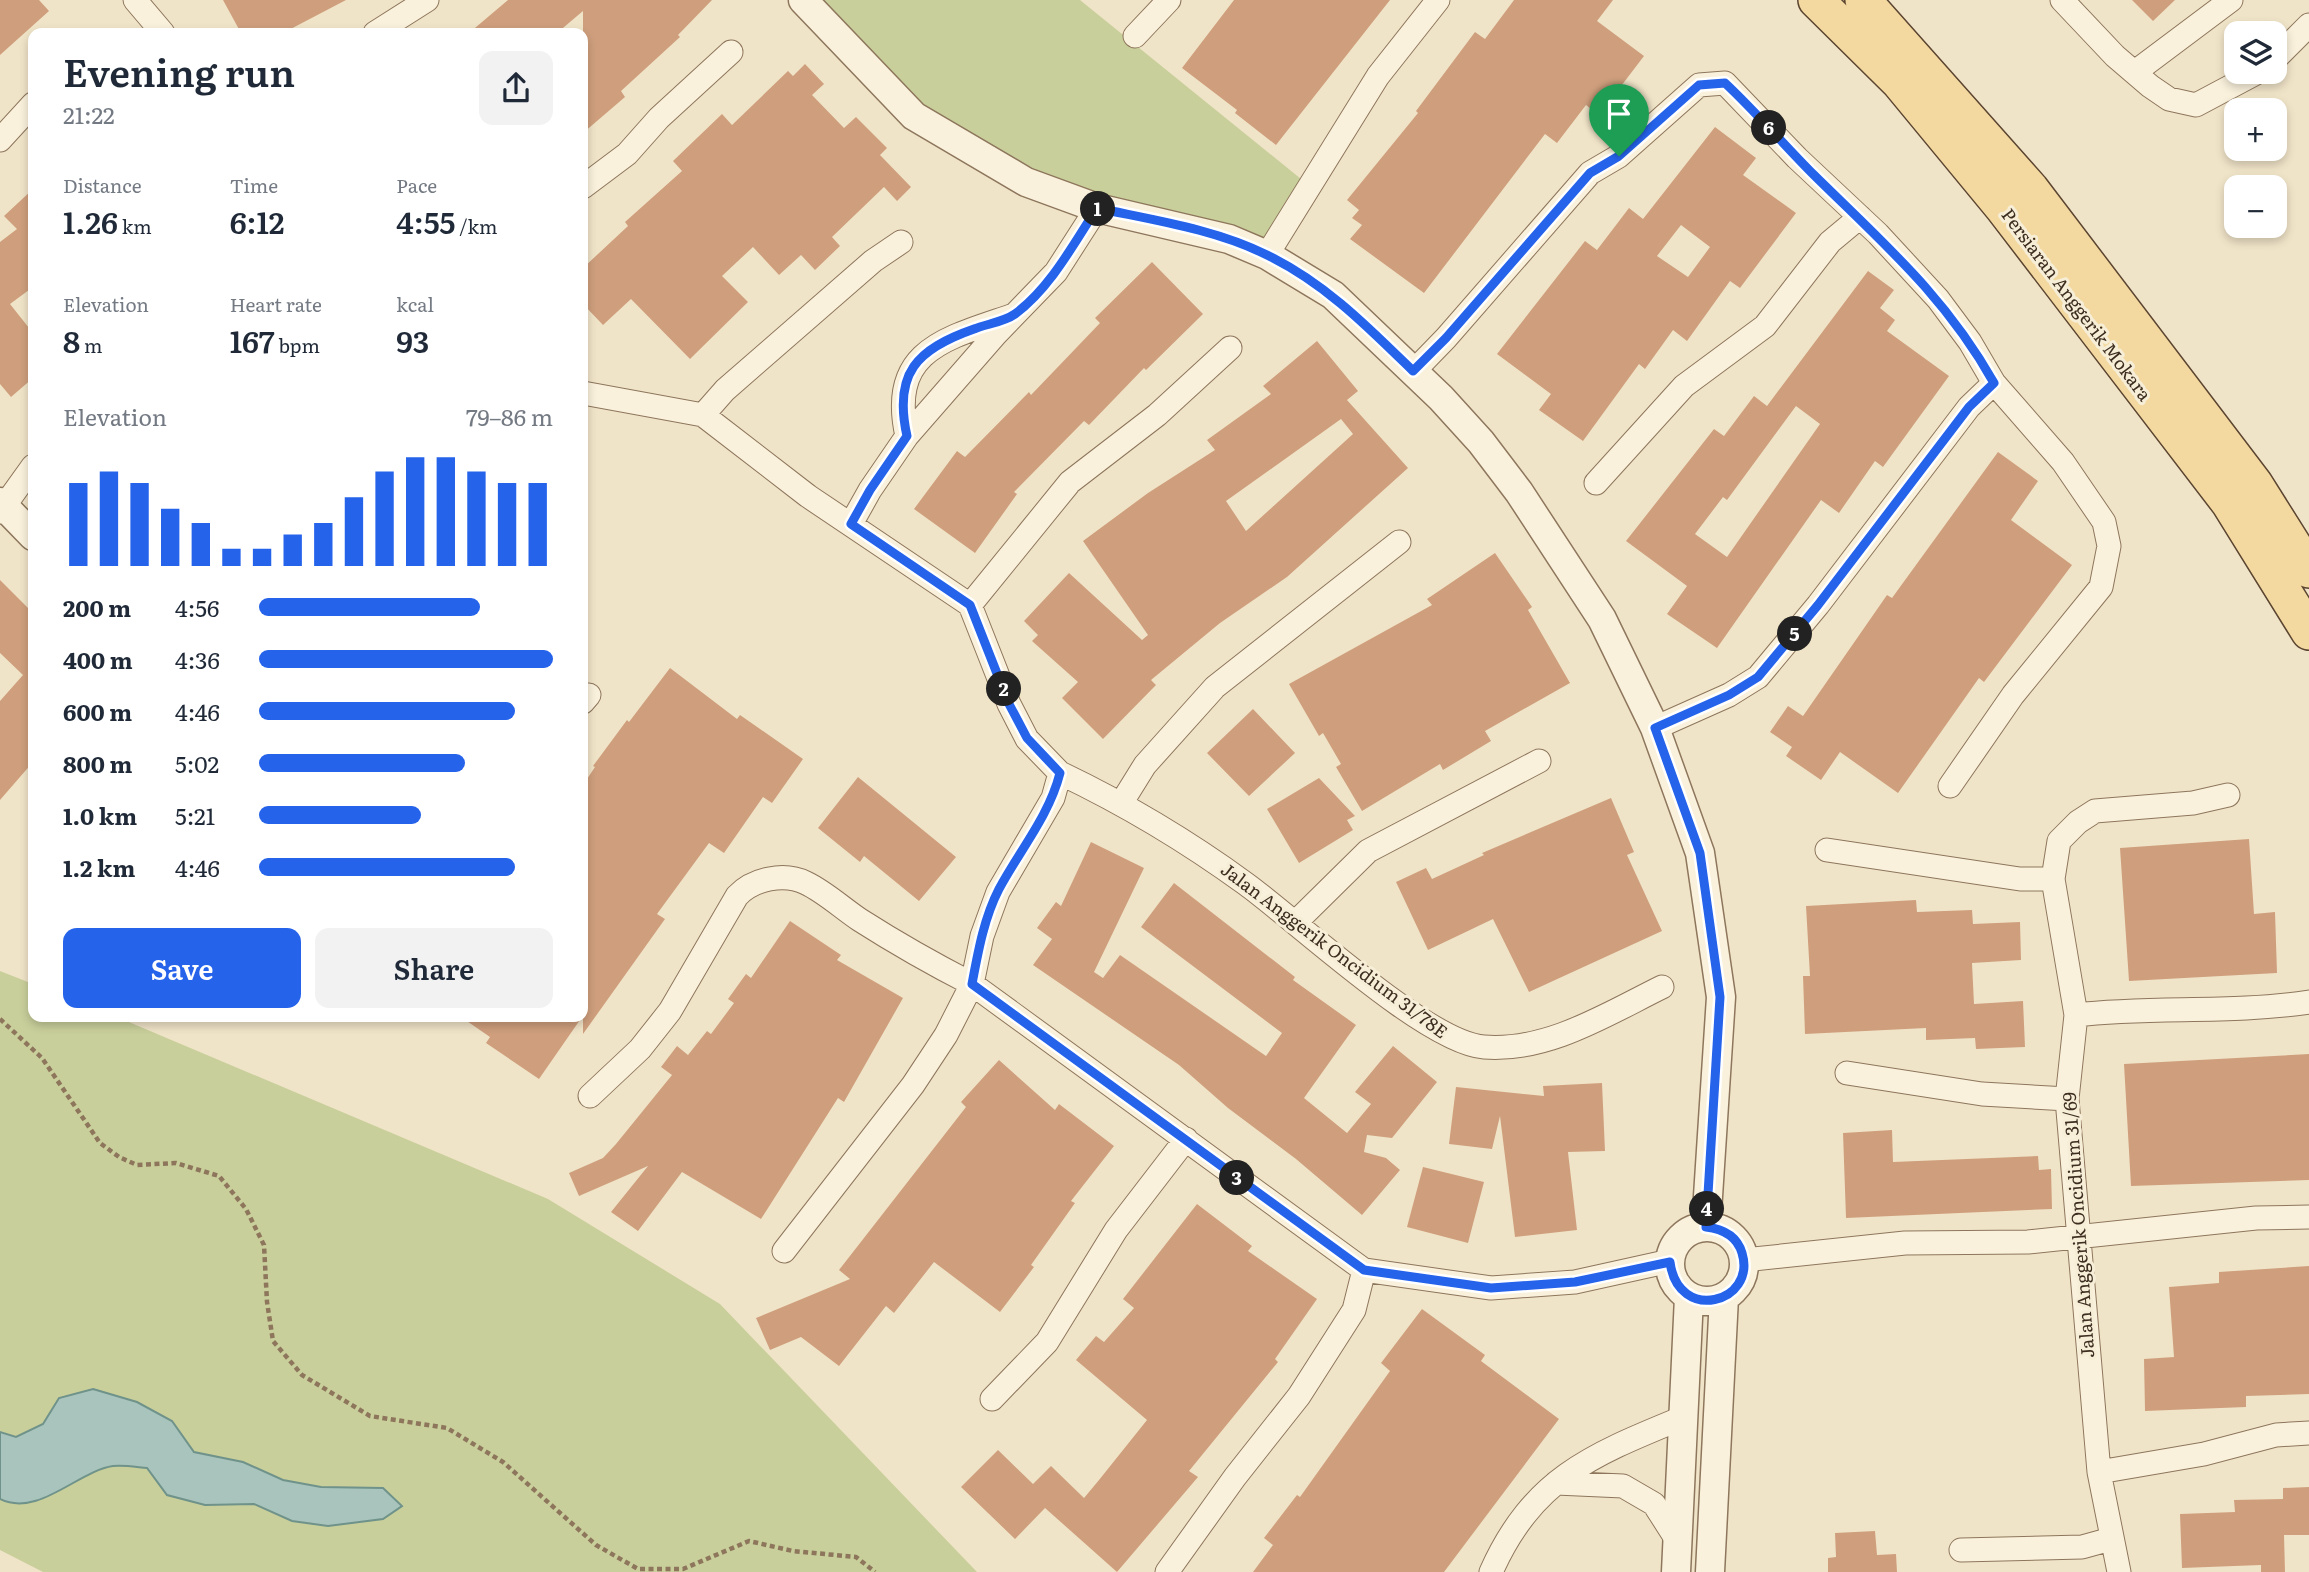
<!DOCTYPE html>
<meta charset="utf-8">
<style>
:root{--surface:#fff;--page:#f2f2f3;--text:#1f2937;--muted:#747a83;--accent:#2563eb}
body{margin:0;font-family:Literata,serif;background:var(--page);color:var(--text);height:100vh;display:flex;flex-direction:column;font-size:26px;white-space:nowrap}
*{box-sizing:border-box;margin:0}
p{font-size:23px;color:var(--muted)}
.icon{flex:none;width:38px;height:38px;fill:none;stroke:currentColor;stroke-width:2;stroke-linecap:round;stroke-linejoin:round}
.map{position:relative;flex:1;overflow:hidden}
.panel{position:absolute;left:28px;top:28px;width:560px;height:994px;display:flex;flex-direction:column;background:var(--surface);border-radius:14px;box-shadow:0 4px 10px #0003}
.panel>*{flex:none}
.controls{position:absolute;left:2224px;top:21px;display:grid;gap:14px}
.controls a{display:grid;place-items:center;width:63px;height:63px;border-radius:14px;background:var(--surface);box-shadow:0 4px 10px #0003;font-size:35px}
.pin{position:absolute;display:grid;place-items:center;width:60px;height:60px;color:#fff;margin:-72px -30px;border-radius:50% 50% 50% 0;rotate:-45deg;box-shadow:0 0 7px #0007}
.pin .icon{rotate:45deg}
.km{position:absolute;width:35px;height:35px;margin:-18px;border-radius:50%;background:#222;color:#fff;font-size:19px;line-height:35px;text-align:center}
.round{display:grid;place-items:center;flex:none;width:74px;height:74px;border-radius:14px;background:var(--page)}
.head{display:flex;align-items:center;justify-content:space-between;height:119px;padding:0 35px}
h1{font-size:38px;font-weight:600;line-height:52px}
.stats{display:grid;grid-template-columns:repeat(3,1fr);gap:10px;height:119px;padding:7px 35px}
.stats div{display:grid;align-content:center}
.stats b{font-size:30px;font-weight:600}
.stats small{font-size:19px;font-weight:400}
.stats p{font-size:19px}
.chart{height:196px;padding:14px 35px}
.chart p{display:flex;justify-content:space-between}
.chart svg{width:100%;height:126px;margin-top:7px;stroke:var(--accent);stroke-width:6}
.primary-button{display:flex;gap:14px;margin-top:auto;padding:14px 35px}
.primary-button a{flex:1;height:80px;border-radius:14px;background:var(--accent);color:#fff;font-size:28px;font-weight:600;line-height:80px;text-align:center}
.primary-button a+a{background:var(--page);color:var(--text)}
ul{padding:0 35px;list-style:none;font-size:23px}
li{display:grid;grid-template-columns:112px 84px 1fr;align-items:center;height:52px}
li i{height:18px;border-radius:9px;background:var(--accent)}
.map>svg:first-child{display:block}
.green{fill:#c9cf9b}
.water{fill:#a9c4bc;stroke:#6f938a;stroke-width:2}
.building{fill:#cf9f7d;fill-rule:evenodd}
.lines{fill:none;stroke-linecap:round;stroke-linejoin:round}
.minor-casing{stroke:#8d765c;stroke-width:25}
.tertiary-casing{stroke:#8d765c;stroke-width:31}
.primary-casing{stroke:#5b4430;stroke-width:38}
.path{stroke:#8d765c;stroke-width:4.5;stroke-dasharray:5 3.5;stroke-linecap:butt}
.minor{stroke:#faf1dc;stroke-width:23}
.tertiary{stroke:#faf1dc;stroke-width:28}
.primary{stroke:#f3d9a0;stroke-width:35}
.route-casing{stroke:#fff;stroke-width:14}
.route{stroke:#2563eb;stroke-width:9}
.labels{text-anchor:middle;stroke-width:6;stroke-linejoin:round;paint-order:stroke}
.street-label{font-size:18px;fill:#3d2e20;stroke:#f7eed8}
</style>
<div class="map">
<svg width="2309" height="1572" viewBox="0 0 2309 1572">
<rect width="100%" height="100%" fill="#f0e4c8"/>
<path class="green" d="M 804,0 L 1080,0 L 1306,183 L 1249,260 L 1122,223 L 914,114 Z
M 0,971 L 33,984 L 33,1017 L 117,1017 L 548,1199 L 720,1304 L 977,1572 L 43,1572 L 0,1550 Z"/>
<path class="water" d="M 93,1389 L 137,1402 L 172,1421 L 194,1452 L 243,1462 L 283,1480 L 321,1487 L 383,1488 L 402,1506 L 383,1519 L 328,1526 L 292,1521 L 254,1504 L 205,1505 L 167,1495 L 147,1468 C 136,1467 124,1465 113,1466 C 78,1471 38,1518 0,1499 L 0,1432 L 16,1437 L 43,1424 L 59,1398 Z"/>
<path class="building" d="M 0,0 L 39,0 L 49,11 L 0,55 Z
M 223,0 L 346,0 L 283,33 L 241,33 Z
M 508,0 L 712,0 L 678,35 L 680,37 L 621,91 L 625,97 L 583,133 L 583,11 L 557,33 L 469,33 Z
M 1234,0 L 1390,0 L 1276,145 L 1235,113 L 1237,110 L 1182,68 Z
M 1514,0 L 1613,0 L 1597,21 L 1644,56 L 1599,115 L 1586,105 L 1557,143 L 1545,134 L 1424,293 L 1350,239 L 1362,225 L 1352,218 L 1359,210 L 1347,200 L 1418,113 L 1416,111 L 1475,32 L 1485,39 Z
M 2132,0 L 2175,0 L 2153,21 Z
M 805,64 L 824,84 L 812,95 L 844,128 L 856,117 L 887,148 L 880,155 L 911,187 L 897,201 L 884,187 L 832,237 L 840,246 L 815,270 L 801,255 L 779,275 L 753,247 L 722,276 L 748,302 L 690,359 L 631,299 L 603,325 L 583,304 L 583,268 L 628,226 L 625,222 L 682,171 L 673,161 L 722,114 L 732,125 L 788,71 L 793,76 Z
M 1715,127 L 1756,158 L 1743,175 L 1796,213 L 1740,288 L 1730,281 L 1687,341 L 1673,330 L 1645,369 L 1639,364 L 1583,441 L 1539,410 L 1551,394 L 1497,354 L 1585,241 L 1597,250 L 1629,208 L 1643,219 ZM 1681,225 L 1710,247 L 1688,277 L 1657,256 Z
M 33,189 L 33,287 L 10,304 L 33,333 L 33,378 L 11,397 L 0,384 L 0,242 L 17,229 L 4,216 Z
M 1152,262 L 1203,314 L 1146,370 L 1144,368 L 1089,425 L 1084,421 L 1014,492 L 1017,494 L 975,553 L 914,509 L 957,451 L 965,457 L 1029,392 L 1031,395 L 1100,323 L 1095,318 Z
M 1868,271 L 1894,290 L 1880,308 L 1895,320 L 1887,331 L 1949,376 L 1883,467 L 1875,461 L 1839,513 L 1821,500 L 1717,648 L 1667,614 L 1687,586 L 1626,541 L 1714,429 L 1724,436 L 1754,396 L 1767,406 ZM 1796,406 L 1820,424 L 1727,557 L 1695,534 L 1723,497 L 1727,500 Z
M 1317,341 L 1358,391 L 1347,400 L 1408,468 L 1287,577 L 1220,623 L 1151,680 L 1156,685 L 1103,739 L 1062,698 L 1078,682 L 1032,641 L 1038,635 L 1024,621 L 1069,573 L 1142,640 L 1148,635 L 1083,541 L 1148,493 L 1215,450 L 1207,440 L 1271,394 L 1263,386 ZM 1341,419 L 1353,434 L 1246,531 L 1226,501 Z
M 1998,452 L 2038,481 L 2011,520 L 2072,565 L 1984,682 L 1979,678 L 1898,793 L 1840,752 L 1821,780 L 1786,756 L 1792,747 L 1770,732 L 1788,706 L 1803,716 L 1887,595 L 1892,598 Z
M 1495,553 L 1532,607 L 1528,610 L 1570,683 L 1485,731 L 1491,741 L 1443,770 L 1440,764 L 1362,811 L 1336,767 L 1341,764 L 1323,733 L 1319,736 L 1289,684 L 1432,605 L 1427,599 Z
M 0,580 L 33,613 L 33,762 L 0,800 L 0,701 L 23,675 L 0,653 Z
M 670,668 L 737,719 L 740,715 L 803,759 L 772,803 L 763,797 L 724,853 L 709,843 L 657,914 L 665,919 L 583,1034 L 583,785 L 595,767 L 593,766 L 627,720 L 629,722 Z
M 1253,709 L 1295,753 L 1249,796 L 1207,753 Z
M 858,777 L 956,857 L 919,901 L 864,856 L 860,862 L 818,828 Z
M 1319,778 L 1355,816 L 1347,820 L 1353,830 L 1299,863 L 1267,809 Z
M 1611,798 L 1634,852 L 1627,855 L 1662,931 L 1529,992 L 1493,919 L 1428,950 L 1396,882 L 1426,868 L 1432,879 L 1484,855 L 1482,853 Z
M 2249,839 L 2254,914 L 2275,912 L 2277,973 L 2129,981 L 2120,848 Z
M 1091,842 L 1144,868 L 1094,972 L 1103,978 L 1120,955 L 1266,1056 L 1282,1033 L 1141,927 L 1174,883 L 1295,977 L 1293,980 L 1356,1025 L 1304,1098 L 1347,1133 L 1371,1104 L 1355,1092 L 1393,1046 L 1437,1082 L 1392,1138 L 1367,1135 L 1364,1152 L 1386,1158 L 1400,1170 L 1362,1215 L 1296,1159 L 1228,1108 L 1179,1065 L 1033,965 L 1052,939 L 1037,928 L 1056,902 L 1061,906 Z
M 1916,900 L 1917,912 L 1972,910 L 1973,924 L 2020,922 L 2021,960 L 1972,963 L 1974,1004 L 2023,1001 L 2025,1047 L 1976,1049 L 1975,1038 L 1926,1040 L 1926,1028 L 1805,1034 L 1803,976 L 1810,976 L 1806,906 Z
M 790,921 L 841,955 L 837,960 L 903,998 L 844,1102 L 838,1098 L 761,1219 L 682,1172 L 638,1231 L 611,1212 L 648,1166 L 579,1196 L 569,1173 L 603,1158 L 616,1144 L 672,1075 L 661,1067 L 677,1046 L 688,1055 L 707,1031 L 711,1034 L 734,1003 L 728,999 L 746,974 L 751,978 Z
M 461,1017 L 582,1017 L 539,1079 L 486,1043 L 490,1037 Z
M 2309,1054 L 2309,1180 L 2131,1186 L 2124,1064 Z
M 999,1060 L 1055,1110 L 1059,1104 L 1114,1146 L 1071,1201 L 1075,1203 L 1031,1265 L 1034,1267 L 1000,1312 L 934,1262 L 894,1313 L 886,1306 L 839,1366 L 801,1337 L 770,1350 L 756,1318 L 850,1279 L 839,1270 L 966,1107 L 961,1102 Z
M 1602,1083 L 1605,1151 L 1568,1152 L 1577,1230 L 1515,1237 L 1500,1116 L 1492,1149 L 1449,1144 L 1456,1087 L 1544,1096 L 1543,1086 Z
M 1892,1130 L 1893,1162 L 2038,1156 L 2039,1170 L 2051,1169 L 2052,1209 L 1846,1218 L 1843,1133 Z
M 1423,1167 L 1484,1182 L 1468,1243 L 1407,1227 Z
M 1197,1204 L 1252,1246 L 1248,1251 L 1317,1299 L 1275,1359 L 1278,1362 L 1189,1471 L 1198,1477 L 1117,1572 L 1045,1508 L 1015,1539 L 961,1487 L 998,1450 L 1033,1484 L 1051,1466 L 1084,1498 L 1099,1480 L 1147,1420 L 1076,1360 L 1096,1336 L 1104,1342 L 1134,1308 L 1123,1299 Z
M 2309,1266 L 2309,1394 L 2246,1396 L 2246,1407 L 2145,1411 L 2144,1359 L 2174,1357 L 2169,1287 L 2219,1283 L 2219,1272 Z
M 1422,1309 L 1485,1355 L 1481,1361 L 1559,1419 L 1444,1572 L 1253,1572 L 1273,1545 L 1264,1538 L 1297,1495 L 1300,1497 L 1390,1371 L 1381,1363 Z
M 2309,1487 L 2309,1535 L 2284,1535 L 2285,1572 L 2261,1572 L 2261,1565 L 2182,1568 L 2180,1514 L 2235,1512 L 2234,1500 L 2283,1499 L 2283,1488 Z
M 1875,1531 L 1877,1555 L 1896,1554 L 1897,1572 L 1828,1572 L 1828,1558 L 1836,1557 L 1835,1533 Z"/>
<g class="lines">
<defs>
<path id="minor" d="M 135,0 L 163,33
M 2062,0 L 2115,56 L 2150,86 L 2169,99 L 2196,105 L 2258,72
M 375,33 L 427,0
M 1135,36 L 1169,0
M 2275,59 L 2309,25
M 2135,72 L 2231,0
M 0,140 L 33,104
M 583,187 L 627,154 L 659,118 L 731,52
M 1267,255 L 1378,76 L 1438,0
M 1414,371 L 1446,338 L 1590,173 L 1619,156 L 1699,85 L 1725,83 L 1797,158 L 1878,234 L 1938,299 L 1970,342 L 1994,383 L 2063,462 L 2104,522 L 2109,546 L 2101,587 L 2013,695 L 1950,786
M 583,393 L 703,415 L 808,496 L 970,605 L 1009,704 L 1027,739 L 1060,773 L 1053,798 L 998,892 L 982,936 L 972,984 L 946,1035 L 913,1085 L 784,1251
M 703,415 L 725,390 L 873,261 L 901,242
M 907,436 C 888,351 944,339 1011,316
M 1596,483 L 1684,386 L 1765,326 L 1830,242 L 1860,217
M 0,512 L 33,466
M 851,524 L 870,490 L 907,436 L 996,334 L 1056,272 L 1097,208
M 970,605 L 1070,482 L 1157,415 L 1230,348
M 583,702 L 589,695
M 1655,728 L 1729,695 L 1758,677 L 1818,605 L 1969,407 L 1994,383
M 1060,773 C 1125,804 1187,841 1246,884 C 1297,921 1427,1043 1484,1047 C 1548,1052 1607,1014 1662,987
M 1122,802 L 1145,765 L 1215,687 L 1399,542
M 1827,850 L 2020,879 L 2053,879
M 1296,922 L 1368,851 L 1539,761
M 2076,1015 C 2153,1006 2232,1014 2309,1002
M 1847,1073 L 1982,1094 L 2067,1099
M 590,1096 L 640,1049 L 670,1011 L 737,896 C 753,879 784,872 806,883 C 825,892 842,908 860,920 C 896,943 933,964 972,984 L 1364,1270 L 1491,1288 L 1575,1282 L 1670,1261
M 1744,1260 L 1905,1243 L 2028,1242 L 2256,1218 L 2309,1217
M 992,1399 L 1047,1342 L 1116,1230 L 1186,1139
M 2099,1472 L 2204,1454 L 2276,1435 L 2309,1433
M 1556,1483 L 1623,1486 L 1654,1504 L 1677,1540
M 1961,1550 L 2082,1547 L 2111,1539
M 1167,1572 L 1235,1477 L 1299,1396 L 1354,1310 L 1364,1270
M 1491,1572 C 1533,1478 1592,1455 1682,1418
M 2119,1572 L 2099,1472 L 2067,1099 L 2076,1015 L 2053,879 L 2059,841 L 2078,822 L 2095,811 L 2193,803 L 2228,795"/>
<path id="tertiary" d="M 803,0 L 914,116 L 1026,182 L 1097,208 L 1229,239 L 1267,255 L 1333,295 L 1441,398 L 1481,442 L 1519,492 L 1602,619 L 1655,728 L 1700,853 L 1721,997 L 1706,1227
M 0,502 L 33,536
M1670 1264a37 37 0 1 1 74 0a37 37 0 1 1-74 0Z
M 1676,1572 L 1689,1297
M 1710,1572 L 1724,1297"/>
<path id="primary" d="M 1816,0 L 1899,82 L 2003,208 L 2229,503 L 2309,632
M 1863,0 L 2031,189 L 2255,484 L 2309,570"/>
</defs>
<use href="#minor" class="minor-casing"/>
<use href="#tertiary" class="tertiary-casing"/>
<use href="#primary" class="primary-casing"/>
<path class="path" d="M 0,1019 L 42,1058 L 100,1143 L 119,1157 L 137,1165 L 176,1163 L 219,1176 L 246,1209 L 264,1245 L 267,1302 L 273,1341 L 302,1375 L 370,1416 L 447,1428 L 503,1462 L 596,1545 L 638,1569 L 683,1569 L 749,1541 L 793,1551 L 856,1557 L 875,1572"/>
<use href="#minor" class="minor"/>
<use href="#tertiary" class="tertiary"/>
<use href="#primary" class="primary"/>
</g>
<g class="lines">
<defs>
<path id="route" d="M 1725,83 C 1756,112 1784,145 1814,175 C 1884,244 1945,296 1994,383 L 1969,407 L 1818,605 L 1758,677 L 1729,695 L 1655,728 L 1700,853 L 1720,997 L 1706,1227 C 1723,1229 1737,1236 1742,1253 C 1757,1303 1678,1324 1670,1262 L 1575,1282 L 1491,1288 L 1364,1270 L 972,984 C 978,952 984,918 999,889 C 1020,850 1049,816 1060,773 L 1027,738 L 1009,704 L 970,605 L 851,524 L 870,490 L 907,436 C 893,373 917,349 974,329 C 986,324 1004,322 1015,314 C 1050,288 1073,245 1097,208 C 1153,220 1215,229 1267,255 C 1325,283 1368,327 1413,371 L 1446,338 L 1590,173 L 1619,156 L 1699,85 Z"/>
</defs>
<use href="#route" class="route-casing"/>
<use href="#route" class="route"/>
</g>
<g class="labels">
<g class="street-label">
<text transform="translate(2076 305) rotate(53)" y="6">Persiaran Anggerik Mokara</text>
<text transform="translate(1334 951) rotate(37)" y="6">Jalan Anggerik Oncidium 31/78E</text>
<text transform="translate(2079 1225) rotate(-94)" y="6">Jalan Anggerik Oncidium 31/69</text>
</g>
</g>
</svg>
<div class="controls">
<a><svg class="icon" aria-label="layers" viewBox="0 0 24 24"><path d="M12 4l9 5-9 5-9-5zM3 14l9 5 9-5"/></svg></a>
<a>+</a>
<a>−</a>
</div>
<div class="pin" style="left:1619px;top:156px;background:#1e9e55"><svg class="icon" aria-label="arrive" viewBox="0 0 24 24"><path d="M6 21V4h12l-3 4 3 4H6"/></svg></div>
<b class="km" style="left:1098px;top:209px">1</b>
<b class="km" style="left:1004px;top:689px">2</b>
<b class="km" style="left:1237px;top:1178px">3</b>
<b class="km" style="left:1707px;top:1209px">4</b>
<b class="km" style="left:1795px;top:634px">5</b>
<b class="km" style="left:1769px;top:128px">6</b>
<section class="panel">
<div class="head"><div><h1>Evening run</h1><p>21:22</p></div><a class="round"><svg class="icon" aria-label="share" viewBox="0 0 24 24"><path d="M12 15V3M7 8l5-5 5 5M5 13v7h14v-7"/></svg></a></div>
<div class="stats">
<div><p>Distance</p><b>1.26<small> km</small></b></div>
<div><p>Time</p><b>6:12</b></div>
<div><p>Pace</p><b>4:55<small> /km</small></b></div>
</div>
<div class="stats">
<div><p>Elevation</p><b>8<small> m</small></b></div>
<div><p>Heart rate</p><b>167<small> bpm</small></b></div>
<div><p>kcal</p><b>93</b></div>
</div>
<div class="chart"><p><span>Elevation</span>79–86 m</p>
<svg viewBox="0 0 160 44" preserveAspectRatio="none"><path d="M5 44V15M15 44V11M25 44V15M35 44V24M45 44V29M55 44V38M65 44V38M75 44V33M85 44V29M95 44V20M105 44V11M115 44V6M125 44V6M135 44V11M145 44V15M155 44V15"/></svg>
</div>
<ul>
<li><b>200 m</b>4:56<i style="width:75%"></i></li>
<li><b>400 m</b>4:36<i style="width:100%"></i></li>
<li><b>600 m</b>4:46<i style="width:87%"></i></li>
<li><b>800 m</b>5:02<i style="width:70%"></i></li>
<li><b>1.0 km</b>5:21<i style="width:55%"></i></li>
<li><b>1.2 km</b>4:46<i style="width:87%"></i></li>
</ul>
<div class="primary-button"><a>Save</a><a>Share</a></div>
</section>
</div>
